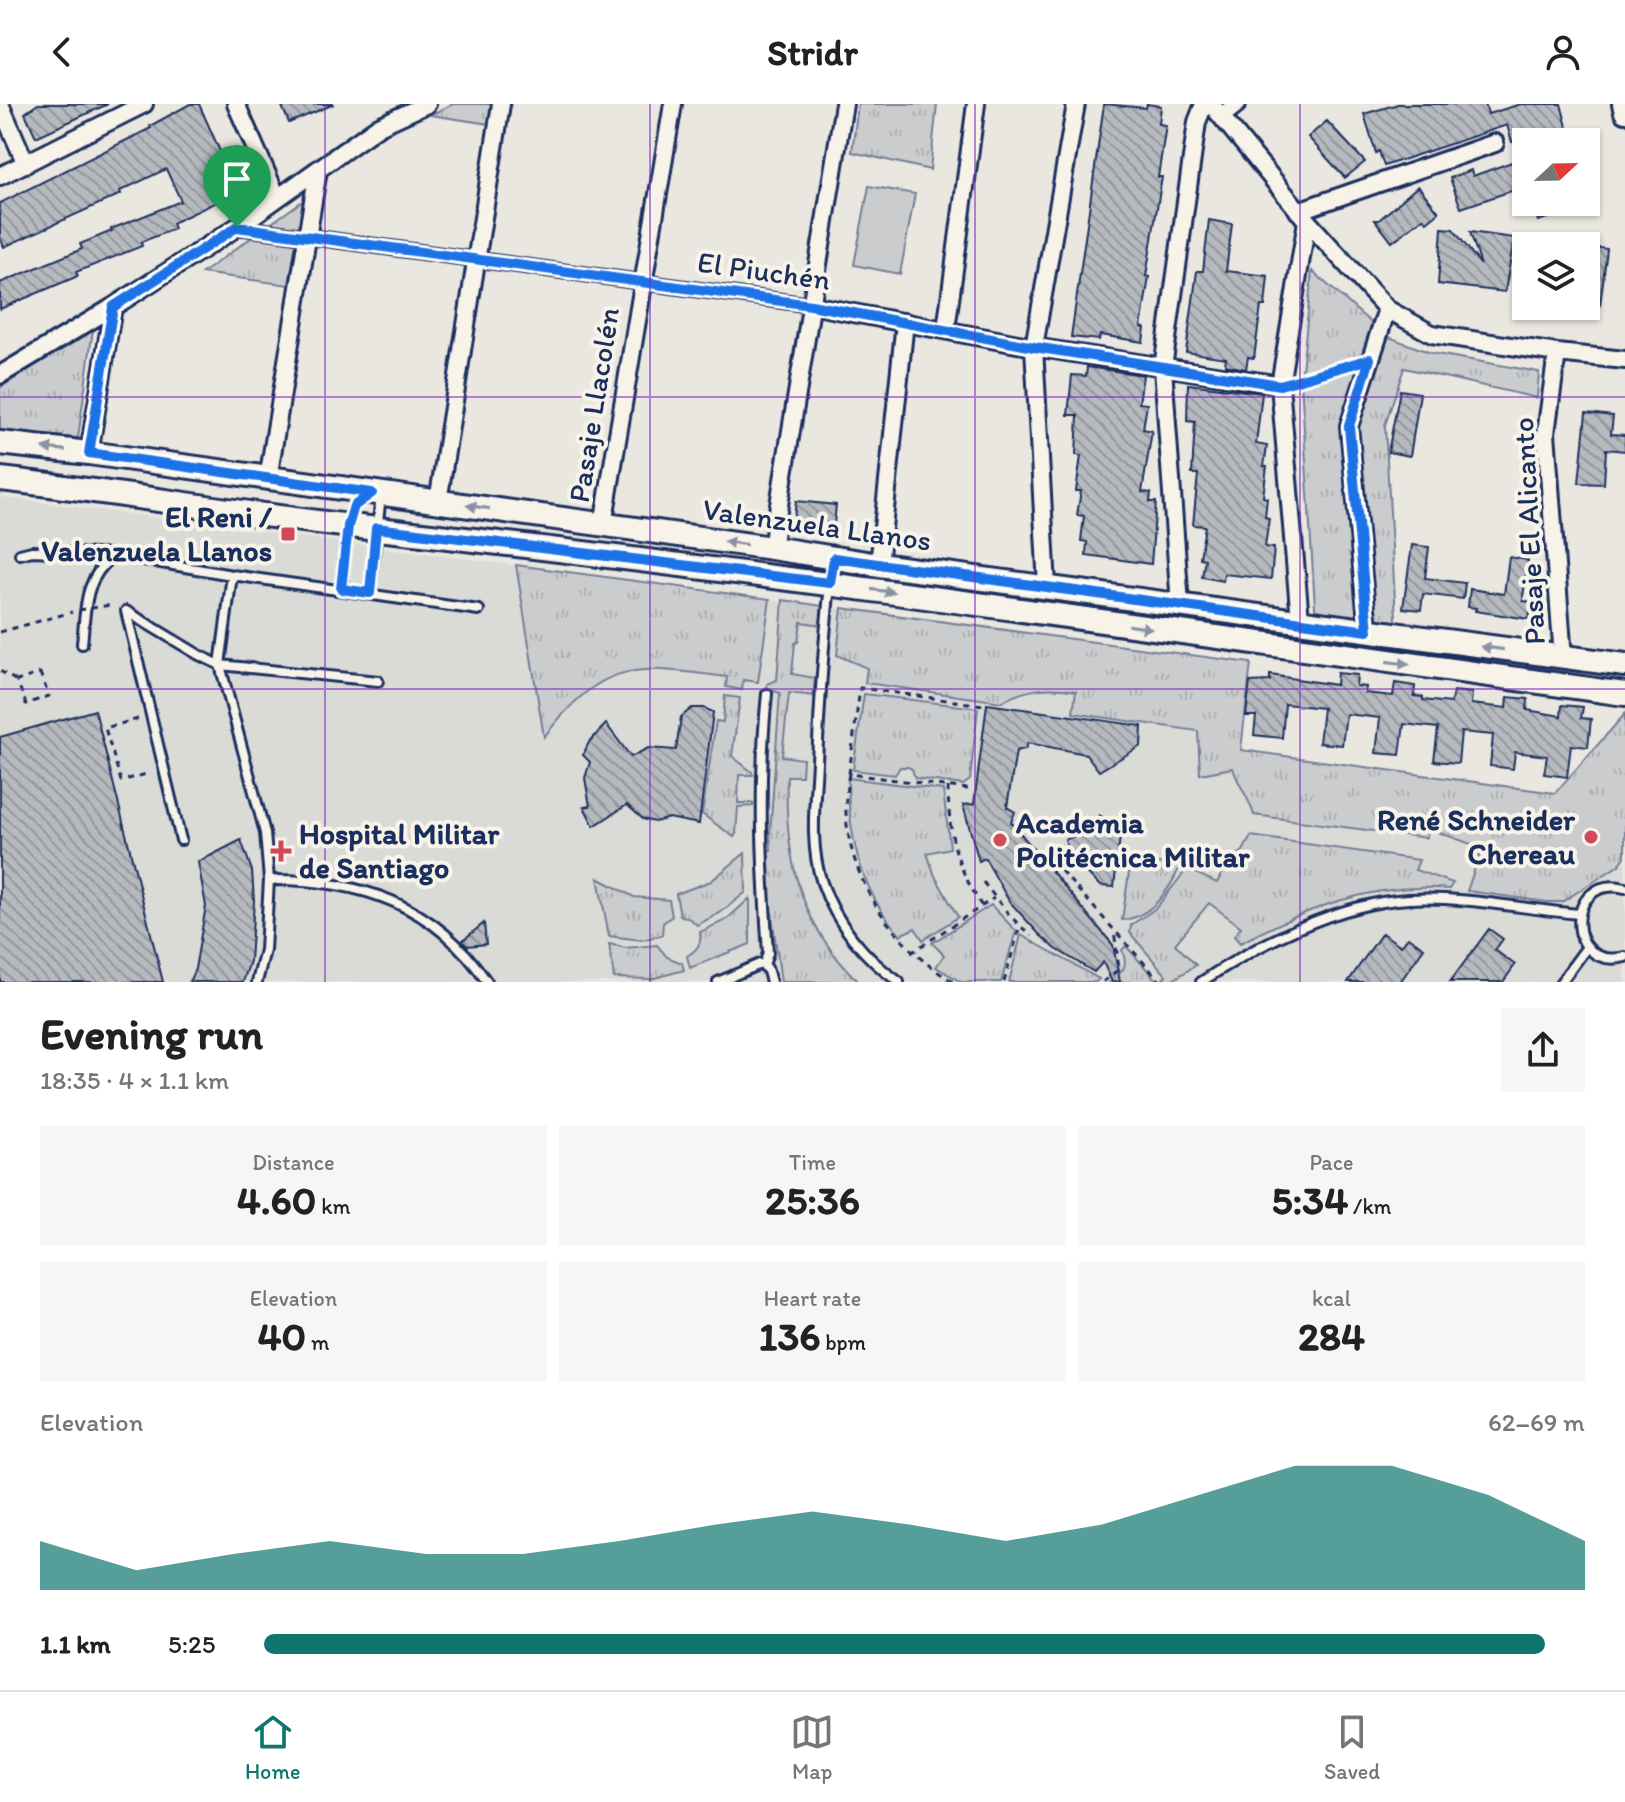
<!DOCTYPE html>
<meta charset="utf-8">
<style>
:root{--surface:#fff;--page:#f6f6f6;--text:#222;--muted:#767676;--line:#e0e0e0;--accent:#0f766e}
body{margin:0;font-family:Itim,sans-serif;background:var(--page);color:var(--text);height:100vh;display:flex;flex-direction:column;font-size:30px;white-space:nowrap}
*{box-sizing:border-box;margin:0}
p{font-size:26px;color:var(--muted)}
.icon{flex:none;width:44px;height:44px;fill:none;stroke:currentColor;stroke-width:2;stroke-linecap:round;stroke-linejoin:round}
.map{position:relative;height:878px;overflow:hidden}
.panel{display:flex;flex-direction:column;background:var(--surface);flex:1}
.panel>*{flex:none}
.needle{width:52px;rotate:68deg}
.controls{position:absolute;left:1512px;top:24px;display:grid;gap:16px}
.controls a{display:grid;place-items:center;width:88px;height:88px;border-radius:0px;background:var(--surface);box-shadow:0 2px 6px #0004;font-size:40px}
.pin{position:absolute;display:grid;place-items:center;width:68px;height:68px;color:#fff;margin:-82px -34px;border-radius:50% 50% 50% 0;rotate:-45deg;box-shadow:0 0 8px #0007}
.pin .icon{rotate:45deg}
.round{display:grid;place-items:center;flex:none;width:84px;height:84px;border-radius:0px;background:var(--page)}
.summary{display:flex;align-items:center;justify-content:space-between;height:136px;padding:0 40px}
h1{font-size:44px;font-weight:700;line-height:60px}
.stats{display:grid;grid-template-columns:repeat(3,1fr);gap:12px;height:136px;padding:8px 40px}
.stats div{display:grid;align-content:center;border-radius:0px;background:var(--page);text-align:center}
.stats b{font-size:40px;font-weight:700}
.stats small{font-size:22px;font-weight:400}
.stats p{font-size:22px}
.chart{height:224px;padding:16px 40px}
.chart p{display:flex;justify-content:space-between}
.chart svg{width:100%;height:144px;margin-top:8px;fill:var(--accent);opacity:.7}
ul{padding:0 40px;list-style:none;font-size:26px}
li{display:grid;grid-template-columns:128px 96px 1fr;align-items:center;height:60px}
li i{height:20px;border-radius:10px;background:var(--accent)}
header{display:flex;justify-content:space-between;align-items:center;height:104px;padding:0 40px;background:var(--surface);font-size:36px;font-weight:700}
.dock{display:flex;justify-content:space-around;align-items:center;height:112px;border-top:2px solid var(--line);background:var(--surface);font-size:22px;color:var(--muted)}
.dock a{display:grid;justify-items:center;gap:4px}
.dock .active{color:var(--accent)}
.map>svg:first-child{display:block}
.built{fill:#dadad6}
.grass{fill:url(#grass-tufts);stroke:#737e96;stroke-width:2}
.garden{fill:#cbcccd;stroke:#737e96;stroke-width:2}
.building{fill:url(#building-back-hatch);stroke:#1b2f5e;stroke-width:2}
.lines{fill:none;stroke-linecap:round;stroke-linejoin:round}
.service-casing{stroke:#1b2f5e;stroke-width:14}
.pedestrian-casing{stroke:#1b2f5e;stroke-width:18}
.minor-casing{stroke:#1b2f5e;stroke-width:22}
.tertiary-casing{stroke:#1b2f5e;stroke-width:26}
.secondary-casing{stroke:#1b2f5e;stroke-width:28}
.path{stroke:#1b2f5e;stroke-width:3;stroke-dasharray:6 6;stroke-linecap:butt}
.service{stroke:#f7f3e8;stroke-width:8}
.pedestrian{stroke:#f7f3e8;stroke-width:12}
.minor{stroke:#f7f3e8;stroke-width:16}
.tertiary{stroke:#f7f3e8;stroke-width:20}
.secondary{stroke:#f7f3e8;stroke-width:22}
.path-bridge{stroke:#1b2f5e;stroke-width:3;stroke-dasharray:6 6;stroke-linecap:butt}
.oneway{fill:#8991a3}
.route-casing{stroke:#fff;stroke-width:16}
.route{stroke:#1a73e8;stroke-width:10}
.grid{fill:none;stroke:#7b2cbf;stroke-width:2;stroke-opacity:0.55}
.poi-dot{fill:#d1495b;stroke:#f7f3e8;stroke-width:3}
.labels{text-anchor:middle;stroke-width:8;stroke-linejoin:round;paint-order:stroke}
.street-label{font-size:30px;fill:#1b2f5e;stroke:#f7f3e8}
.poi-label{font-size:30px;font-weight:bold;fill:#1b2f5e;stroke:#f7f3e8;text-anchor:end}
</style>
<header><svg class="icon" aria-label="back" viewBox="0 0 24 24"><path d="M15 5l-7 7 7 7"/></svg>Stridr<svg class="icon" aria-label="person" viewBox="0 0 24 24"><circle cx="12" cy="8" r="4"/><path d="M4 21q1-7 8-7t8 7"/></svg></header>
<div class="map">
<svg width="1625" height="878" viewBox="0 0 1625 878">
<defs>
<pattern id="grass-tufts" width="24" height="20" patternUnits="userSpaceOnUse" patternTransform="scale(2)"><rect width="24" height="20" fill="#cbcccd"/><path d="M3 7l-1-3M5 7V3M7 7l1-3M15 17l-1-3M17 17v-4M19 17l1-3" fill="none" stroke="#aeb0b2"/></pattern>
<pattern id="building-back-hatch" width="6" height="6" patternUnits="userSpaceOnUse" patternTransform="scale(2)"><rect width="6" height="6" fill="#b6babf"/><path d="M-1 5l2 2M0 0l6 6M5-1l2 2" fill="none" stroke="#93989e"/></pattern>
</defs>
<rect width="100%" height="100%" fill="#eae7e0"/>
<filter id="ink" filterUnits="userSpaceOnUse"><feTurbulence type="fractalNoise" baseFrequency=".0125" numOctaves="2"/><feDisplacementMap in="SourceGraphic" scale="16" xChannelSelector="R" yChannelSelector="G"/><feConvolveMatrix kernelMatrix="1 2 1 2 8 2 1 2 1" color-interpolation-filters="sRGB"/></filter>
<g filter="url(#ink)">
<path class="built" d="M 0,393 L 1251,559 L 1241,646 L 1555,689 L 1620,617 L 1625,620 L 1625,878 L 0,878 Z"/>
<path class="grass" d="M 453,0 L 493,0 L 490,20 L 430,11 Z
M 858,0 L 937,0 L 930,66 L 852,48 Z
M 305,95 L 289,181 L 202,169 Z
M 1312,167 L 1386,232 L 1431,249 L 1539,268 L 1537,294 L 1404,264 L 1385,321 L 1397,531 L 1316,519 L 1301,277 Z
M 93,225 L 78,334 L 0,328 L 0,284 Z
M 516,461 L 770,495 L 758,578 L 743,576 L 742,586 L 726,583 L 727,573 C 634,561 606,554 544,633 Z
M 783,496 L 823,502 L 822,521 L 801,518 L 798,538 L 795,539 L 792,570 L 815,574 L 813,592 L 789,589 L 782,652 L 803,655 L 802,672 L 787,672 C 784,752 799,821 859,878 L 781,878 L 763,747 L 771,747 L 770,730 L 780,589 L 767,585 L 767,580 L 777,576 Z
M 842,504 L 1251,559 L 1241,646 L 1555,689 L 1625,610 L 1625,753 L 1619,761 L 1562,798 L 1547,798 L 1467,787 L 1482,744 L 1430,725 L 1426,734 L 1254,711 C 1249,693 1238,681 1233,664 L 1200,670 L 1198,627 L 1073,609 L 1076,587 C 1049,582 1026,584 1002,598 L 865,579 L 867,564 L 837,551 Z
M 864,590 L 978,604 L 970,676 L 963,681 L 915,674 L 912,665 L 908,663 L 900,663 L 895,671 L 853,666 Z
M 725,592 L 740,594 L 732,652 L 752,668 L 753,671 L 739,671 L 738,699 L 753,699 L 753,702 L 738,703 L 736,730 L 734,733 L 702,710 L 716,617 L 723,618 Z
M 848,674 L 943,686 L 950,744 L 927,749 L 935,772 L 958,813 L 923,836 L 915,824 L 900,831 C 861,788 848,731 848,674 Z
M 1251,732 L 1419,756 L 1415,766 L 1453,779 L 1449,785 C 1374,777 1306,805 1240,839 L 1234,832 L 1241,823 L 1209,799 L 1175,840 L 1196,861 L 1170,878 L 1161,878 L 1166,871 L 1130,829 L 1131,821 L 1156,804 L 1187,765 L 1217,779 L 1227,759 L 1243,747 Z
M 745,749 L 746,788 L 720,809 L 697,821 L 690,815 L 680,811 L 676,790 L 711,777 Z
M 1131,755 L 1180,762 C 1170,786 1150,814 1122,816 Z
M 598,774 L 634,793 L 669,796 L 672,812 L 663,819 L 662,831 L 642,836 L 609,832 Z
M 750,794 L 750,840 L 690,864 L 687,852 C 697,846 702,840 700,828 L 726,816 Z
M 991,801 L 1016,827 L 1001,878 L 961,878 L 936,863 L 944,851 L 932,839 Z
M 1021,831 L 1099,875 L 1096,878 L 1009,878 Z
M 609,840 L 626,844 L 657,841 L 667,853 L 682,859 L 684,866 L 651,875 L 614,874 Z
M 1126,842 L 1158,878 L 1110,878 C 1123,867 1129,863 1122,846 Z"/>
<path class="garden" d="M 869,82 L 915,90 L 900,170 L 854,161 Z"/>
<path class="building" d="M 38,0 L 108,0 L 36,33 L 25,9 Z
M 190,0 L 199,0 L 238,88 L 172,119 L 174,125 L 141,138 L 142,142 L 76,168 L 78,172 L 0,205 L 0,179 L 82,145 L 80,140 L 112,127 L 111,125 L 181,97 L 166,65 L 120,87 L 121,90 L 4,143 L 0,133 L 0,99 L 151,24 L 150,22 Z
M 281,0 L 334,0 L 289,19 Z
M 1104,0 L 1146,4 L 1147,0 L 1161,2 L 1159,20 L 1166,21 L 1158,73 L 1162,73 L 1146,172 L 1149,173 L 1141,223 L 1145,224 L 1143,238 L 1100,231 L 1099,236 L 1071,233 Z
M 1398,0 L 1485,0 L 1488,10 L 1521,0 L 1561,0 L 1571,38 L 1512,38 L 1507,21 L 1384,62 L 1379,47 L 1376,49 L 1364,10 Z
M 1327,17 L 1365,58 L 1345,74 L 1308,33 Z
M 1526,53 L 1526,82 L 1461,104 L 1450,74 L 1471,66 L 1473,72 Z
M 1418,82 L 1439,108 L 1427,118 L 1423,114 L 1392,138 L 1375,116 L 1379,116 Z
M 1532,98 L 1587,98 L 1588,101 L 1538,117 Z
M 1209,116 L 1232,120 L 1226,167 L 1268,172 L 1265,202 L 1261,202 L 1254,254 L 1248,253 L 1246,265 L 1225,261 L 1226,254 L 1186,248 L 1197,167 L 1203,167 Z
M 1442,124 L 1453,125 L 1481,161 L 1470,128 L 1514,134 L 1505,188 L 1438,180 Z
M 1586,142 L 1607,145 L 1600,201 L 1586,199 Z
M 1087,263 L 1143,271 L 1139,299 L 1147,300 L 1143,325 L 1152,327 L 1142,388 L 1151,389 L 1150,398 L 1156,398 L 1151,460 L 1086,451 L 1087,438 L 1081,437 L 1084,412 L 1077,411 L 1081,387 L 1076,387 L 1081,352 L 1076,351 L 1078,311 L 1068,311 L 1072,271 L 1086,272 Z
M 1188,280 L 1262,289 L 1256,340 L 1267,342 L 1264,362 L 1267,362 L 1263,393 L 1267,394 L 1265,413 L 1269,414 L 1265,443 L 1274,444 L 1271,475 L 1224,470 L 1223,477 L 1202,473 L 1205,455 L 1200,454 L 1205,422 L 1193,421 L 1198,370 L 1192,370 L 1195,318 L 1187,317 Z
M 1400,286 L 1420,289 L 1410,352 L 1388,348 Z
M 1586,309 L 1613,312 L 1611,330 L 1625,331 L 1625,347 L 1606,345 L 1604,380 L 1579,379 Z
M 796,397 L 836,401 L 834,420 L 794,415 Z
M 1412,441 L 1429,443 L 1425,474 L 1465,479 L 1463,495 L 1423,490 L 1421,506 L 1403,504 Z
M 1509,453 L 1528,456 L 1523,493 L 1523,497 L 1532,498 L 1529,515 L 1475,507 L 1476,504 L 1468,503 L 1470,485 L 1504,490 Z
M 1337,569 L 1357,571 L 1356,582 L 1366,583 L 1365,589 L 1393,592 L 1395,579 L 1415,582 L 1414,592 L 1423,593 L 1423,596 L 1451,599 L 1453,587 L 1472,589 L 1471,600 L 1507,604 L 1508,593 L 1528,595 L 1527,606 L 1561,612 L 1562,601 L 1583,603 L 1581,614 L 1591,615 L 1588,643 L 1571,641 L 1567,673 L 1544,670 L 1547,652 L 1515,648 L 1513,665 L 1490,662 L 1493,631 L 1461,628 L 1458,659 L 1434,657 L 1438,624 L 1404,620 L 1400,651 L 1376,649 L 1380,614 L 1346,610 L 1342,641 L 1319,639 L 1323,604 L 1285,600 L 1282,634 L 1254,631 L 1256,612 L 1246,612 L 1250,578 L 1270,577 L 1270,571 L 1336,581 Z
M 987,600 L 1142,622 L 1141,642 L 1099,667 L 1086,650 L 1028,639 L 1025,645 L 1016,647 L 1007,703 L 1015,708 L 1011,718 L 1113,841 L 1120,878 L 1112,878 L 1103,858 L 1094,868 L 1056,845 L 1039,830 L 1009,797 L 985,754 L 979,757 L 963,701 L 974,700 Z
M 692,604 L 704,604 L 713,608 L 699,720 L 669,714 L 655,718 L 643,715 L 627,701 L 594,722 L 584,703 L 590,702 L 585,674 L 590,658 L 583,651 L 589,638 L 606,620 L 631,653 L 648,644 L 676,646 L 681,613 Z
M 95,606 L 163,878 L 0,878 L 0,633 Z
M 1099,711 L 1121,724 L 1114,783 L 1100,782 L 1069,750 L 1065,736 L 1087,726 Z
M 241,736 L 252,767 L 254,797 L 250,857 L 243,878 L 189,878 L 195,865 L 206,802 L 198,758 Z
M 484,819 L 486,840 L 467,842 L 462,837 Z
M 1489,825 L 1503,835 L 1495,846 L 1515,861 L 1503,878 L 1450,878 Z
M 1382,829 L 1401,842 L 1408,833 L 1424,844 L 1400,878 L 1348,878 Z"/>
<g class="lines">
<defs>
<path id="service" d="M 20,450 L 32,447 L 114,451 L 232,471 L 479,506
M 833,458 C 824,524 820,591 817,658 C 815,698 809,740 822,779 C 836,819 864,854 899,878
M 232,471 L 220,561 L 265,729 L 269,776 L 265,846 L 257,878
M 341,485 L 348,422 L 354,402 L 366,393
M 370,489 L 381,391
M 126,507 L 199,551 L 220,561 L 378,577
M 126,507 L 181,736
M 82,540 C 86,503 83,476 114,451
M 269,776 C 360,775 435,800 487,878
M 1625,784 C 1564,769 1564,868 1625,853
M 764,861 L 768,849 C 762,763 758,676 767,590
M 718,878 L 760,860 L 767,864 L 771,878
M 1201,878 C 1260,839 1338,799 1409,795 C 1466,792 1522,805 1579,810
M 1561,878 L 1587,843"/>
<path id="pedestrian" d="M 237,123 L 811,201"/>
<path id="minor" d="M 0,0 L 26,60
M 236,0 L 277,93
M 1211,0 L 1307,117 L 1387,205 L 1432,230 L 1557,249 L 1625,256
M 1222,12 L 1237,0
M 0,72 L 144,0
M 1298,107 L 1495,39
M 811,201 L 1034,243 L 1280,281
M 946,226 L 976,0
M 1557,249 L 1546,329 L 1563,554
M 0,271 L 113,203 L 237,123 L 379,22 L 427,0
M 89,349 L 113,203
M 268,375 L 318,66
M 438,398 L 501,0
M 603,421 L 673,0
M 772,444 L 844,0
M 879,461 L 905,218
M 1047,483 L 1034,243 L 1076,0
M 1180,501 L 1163,264 L 1197,18 L 1204,0
M 1300,516 L 1280,281 L 1307,117
M 1368,527 L 1349,322 L 1387,205"/>
<path id="tertiary" d="M 1623,0 L 1625,8"/>
<path id="secondary" d="M 0,339 L 89,349 L 772,444 L 879,461 L 1625,561
M 0,375 C 117,388 234,409 351,422 C 777,469 1201,531 1625,590"/>
</defs>
<use href="#service" class="service-casing"/>
<use href="#pedestrian" class="pedestrian-casing"/>
<use href="#minor" class="minor-casing"/>
<use href="#tertiary" class="tertiary-casing"/>
<use href="#secondary" class="secondary-casing"/>
<path class="path" d="M 1300,275 L 1351,260
M 0,528 L 72,508
M 0,567 L 17,577
M 40,569 L 49,592 L 26,600 L 17,577 Z
M 138,615 L 105,624 L 121,677 L 150,669
M 849,670 C 832,751 885,839 954,878
M 948,683 C 949,733 955,758 981,801
M 968,685 L 849,670 L 860,584 L 983,601
M 1045,749 L 1161,878
M 983,778 L 1010,812 L 1031,832
M 911,849 L 994,794
M 1004,878 L 1020,822
M 1103,878 L 1119,865 L 1114,826"/>
<use href="#service" class="service"/>
<use href="#pedestrian" class="pedestrian"/>
<use href="#minor" class="minor"/>
<use href="#tertiary" class="tertiary"/>
<use href="#secondary" class="secondary"/>
<path class="path-bridge" d="M 79,506 L 111,501"/>
</g>
<defs><path id="oneway-solid" d="M-6-.8H1V-3.2L6.5 0L1 3.2V.8H-6Z" transform="scale(2)"/></defs>
<g class="oneway">
<use href="#oneway-solid" transform="translate(54 345) rotate(-174)"/>
<use href="#oneway-solid" transform="translate(478 403) rotate(-172)"/>
<use href="#oneway-solid" transform="translate(735 439) rotate(-172)"/>
<use href="#oneway-solid" transform="translate(883 487) rotate(8)"/>
<use href="#oneway-solid" transform="translate(1140 523) rotate(8)"/>
<use href="#oneway-solid" transform="translate(1492 544) rotate(-172)"/>
<use href="#oneway-solid" transform="translate(1398 559) rotate(8)"/>
</g>
</g>
<g class="lines" filter="url(#ink)">
<defs>
<path id="route" d="M 237,123 L 811,201 L 1034,243 L 1280,281 L 1370,255 L 1349,322 L 1368,527 L 834,454 L 830,479 L 376,424 L 370,489 L 341,485 L 348,422 L 354,402 L 372,389 L 89,349 L 113,203 Z"/>
</defs>
<use href="#route" class="route-casing"/>
<use href="#route" class="route"/>
</g>
<path class="grid" d="M 325,0 L 325,878M 650,0 L 650,878M 975,0 L 975,878M 1300,0 L 1300,878M 0,293 L 1625,293M 0,585 L 1625,585"/>
<g class="poi-dot">
<rect x="280" y="422" width="16" height="16" rx="4"/>
<circle cx="1591" cy="733" r="8"/>
<circle cx="1000" cy="736" r="8"/>
<path d="M277 735h8v8h8v8h-8v8h-8v-8h-8v-8h8z"/>
</g>
<g class="labels">
<g class="street-label">
<text transform="translate(764 167) rotate(8)" y="10">El Piuchén</text>
<text transform="translate(594 301) rotate(-81)" y="10">Pasaje Llacolén</text>
<text transform="translate(817 421) rotate(8)" y="10">Valenzuela Llanos</text>
<text transform="translate(1529 427) rotate(-93)" y="10">Pasaje El Alicanto</text>
</g>
<g class="poi-label">
<text x="272" y="423">El Reni /<tspan x="272" dy="34">Valenzuela Llanos</tspan></text>
<text x="1575" y="726">René Schneider<tspan x="1575" dy="34">Chereau</tspan></text>
<text x="1016" y="729" text-anchor="start">Academia<tspan x="1016" dy="34">Politécnica Militar</tspan></text>
<text x="299" y="740" text-anchor="start">Hospital Militar<tspan x="299" dy="34">de Santiago</tspan></text>
</g>
</g>
</svg>
<div class="controls">
<a><svg class="needle" viewBox="-14 -14 28 28"><path d="M0-13l5 13h-10z" fill="#e53935"/><path d="M0 13l5-13h-10z" fill="#767676"/></svg></a>
<a><svg class="icon" aria-label="layers" viewBox="0 0 24 24"><path d="M12 4l9 5-9 5-9-5zM3 14l9 5 9-5"/></svg></a>
</div>
<div class="pin" style="left:237px;top:123px;background:#1e9e55"><svg class="icon" aria-label="arrive" viewBox="0 0 24 24"><path d="M6 21V4h12l-3 4 3 4H6"/></svg></div>
</div>
<section class="panel">
<div class="summary"><div><h1>Evening run</h1><p>18:35 · 4 × 1.1 km</p></div><a class="round"><svg class="icon" aria-label="share" viewBox="0 0 24 24"><path d="M12 15V3M7 8l5-5 5 5M5 13v7h14v-7"/></svg></a></div>
<div class="stats">
<div><p>Distance</p><b>4.60<small> km</small></b></div>
<div><p>Time</p><b>25:36</b></div>
<div><p>Pace</p><b>5:34<small> /km</small></b></div>
</div>
<div class="stats">
<div><p>Elevation</p><b>40<small> m</small></b></div>
<div><p>Heart rate</p><b>136<small> bpm</small></b></div>
<div><p>kcal</p><b>284</b></div>
</div>
<div class="chart"><p><span>Elevation</span>62–69 m</p>
<svg viewBox="0 0 160 44" preserveAspectRatio="none"><path d="M0 44V29L10 38L20 33L30 29L40 33L50 33L60 29L70 24L80 20L90 24L100 29L110 24L120 15L130 6L140 6L150 15L160 29V44z"/></svg>
</div>
<ul>
<li><b>1.1 km</b>5:25<i style="width:97%"></i></li>
</ul>
</section>
<nav class="dock">
<a class="active"><svg class="icon" aria-label="home" viewBox="0 0 24 24"><path d="M3 11l9-7 9 7M6 9v11h12V9"/></svg>Home</a>
<a><svg class="icon" aria-label="map" viewBox="0 0 24 24"><path d="M3 6l6-2 6 2 6-2v14l-6 2-6-2-6 2zM9 4v14M15 6v14"/></svg>Map</a>
<a><svg class="icon" aria-label="saved" viewBox="0 0 24 24"><path d="M7 4h10v16l-5-4-5 4z"/></svg>Saved</a>
</nav>
